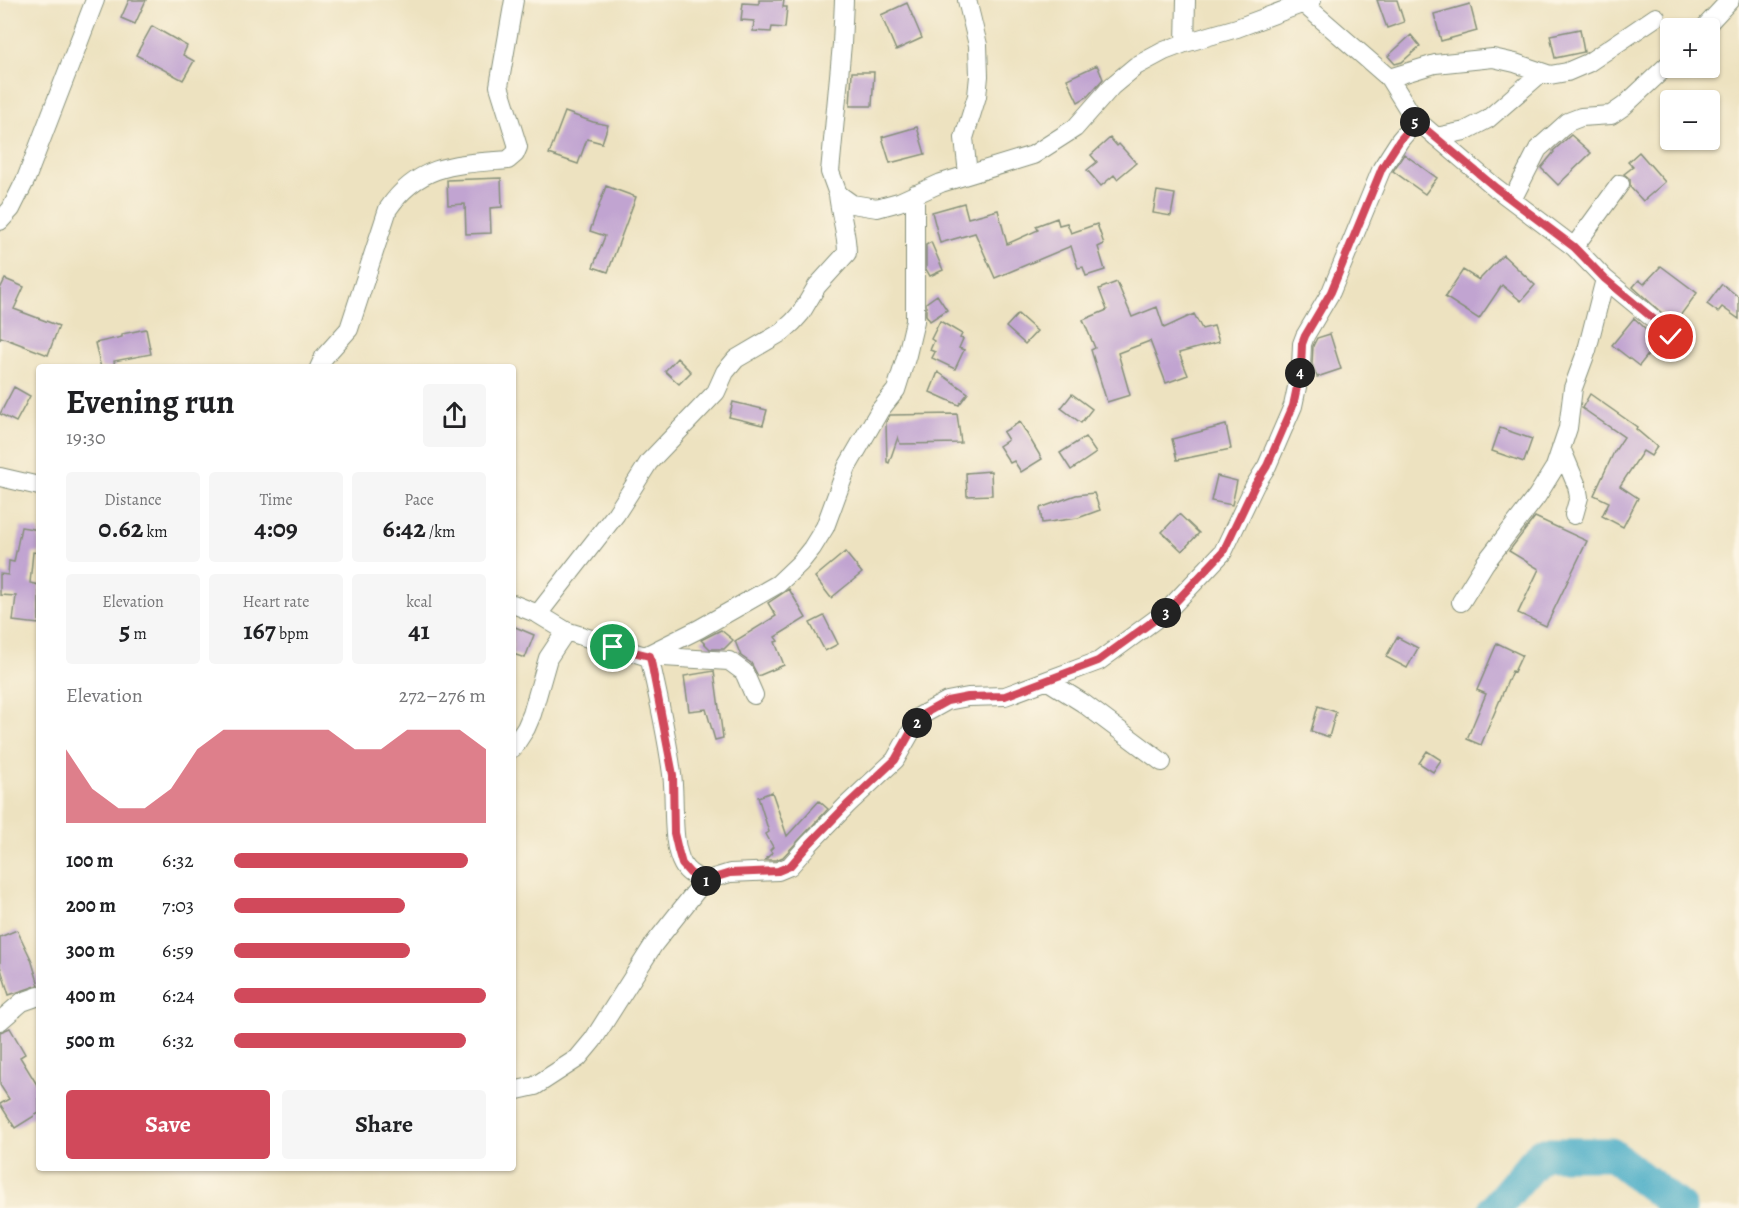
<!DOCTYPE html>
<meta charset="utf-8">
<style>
:root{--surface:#fff;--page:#f6f6f6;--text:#202124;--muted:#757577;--accent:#d1495b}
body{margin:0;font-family:Alegreya,serif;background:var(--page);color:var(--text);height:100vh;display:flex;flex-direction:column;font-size:22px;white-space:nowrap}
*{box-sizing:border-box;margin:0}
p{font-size:20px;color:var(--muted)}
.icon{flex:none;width:33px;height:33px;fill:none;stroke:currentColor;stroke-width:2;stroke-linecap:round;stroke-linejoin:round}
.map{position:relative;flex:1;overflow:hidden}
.side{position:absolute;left:36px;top:364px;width:480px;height:807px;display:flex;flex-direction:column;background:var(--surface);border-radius:6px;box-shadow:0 2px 4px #0004}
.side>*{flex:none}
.controls{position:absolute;left:1660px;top:18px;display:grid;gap:12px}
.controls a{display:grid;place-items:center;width:60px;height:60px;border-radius:6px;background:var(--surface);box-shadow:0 2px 4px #0004;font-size:30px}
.pin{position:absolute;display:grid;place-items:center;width:51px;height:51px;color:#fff;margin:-26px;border:3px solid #fff;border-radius:50%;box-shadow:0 2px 6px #0007}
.km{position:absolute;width:30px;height:30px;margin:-15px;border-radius:50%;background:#222;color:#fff;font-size:16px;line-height:30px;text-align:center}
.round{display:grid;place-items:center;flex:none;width:63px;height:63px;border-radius:6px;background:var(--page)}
.head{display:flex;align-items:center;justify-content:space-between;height:102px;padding:0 30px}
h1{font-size:33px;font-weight:700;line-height:45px}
.metrics{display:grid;grid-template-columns:repeat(3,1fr);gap:9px;height:102px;padding:6px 30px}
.metrics div{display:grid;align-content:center;border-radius:6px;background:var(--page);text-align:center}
.metrics b{font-size:26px;font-weight:700}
.metrics small{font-size:16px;font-weight:400}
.metrics p{font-size:16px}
.chart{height:168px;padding:12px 30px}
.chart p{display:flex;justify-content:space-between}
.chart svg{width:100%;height:108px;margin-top:6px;fill:var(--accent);opacity:.7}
.button{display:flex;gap:12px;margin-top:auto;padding:12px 30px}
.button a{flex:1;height:69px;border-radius:6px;background:var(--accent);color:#fff;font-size:24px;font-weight:700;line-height:69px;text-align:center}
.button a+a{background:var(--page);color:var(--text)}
ul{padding:0 30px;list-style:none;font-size:20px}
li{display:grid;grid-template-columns:96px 72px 1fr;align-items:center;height:45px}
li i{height:15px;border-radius:8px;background:var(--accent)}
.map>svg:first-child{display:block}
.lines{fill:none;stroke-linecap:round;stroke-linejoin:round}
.river{stroke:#47acc6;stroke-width:33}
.building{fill:#c1a4d1}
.minor-casing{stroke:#86907a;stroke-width:20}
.minor{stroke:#fff;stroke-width:18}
.route-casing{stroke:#fff;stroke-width:12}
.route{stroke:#d1495b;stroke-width:8}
</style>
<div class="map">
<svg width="1739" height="1208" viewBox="0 0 1739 1208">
<rect width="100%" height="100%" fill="#fcf5e5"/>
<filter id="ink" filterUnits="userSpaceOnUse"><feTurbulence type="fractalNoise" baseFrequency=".0167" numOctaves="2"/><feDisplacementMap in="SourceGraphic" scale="12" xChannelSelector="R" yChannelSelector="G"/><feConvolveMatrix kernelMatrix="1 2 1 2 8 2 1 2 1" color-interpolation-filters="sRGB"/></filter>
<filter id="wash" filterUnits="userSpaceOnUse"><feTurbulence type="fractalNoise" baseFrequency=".008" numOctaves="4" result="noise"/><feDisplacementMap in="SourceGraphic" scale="24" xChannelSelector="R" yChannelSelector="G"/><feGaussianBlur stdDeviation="1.35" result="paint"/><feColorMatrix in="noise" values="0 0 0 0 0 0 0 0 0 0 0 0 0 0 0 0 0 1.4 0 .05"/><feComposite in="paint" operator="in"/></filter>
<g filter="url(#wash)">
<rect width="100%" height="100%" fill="#ede2c0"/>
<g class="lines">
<path class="river" d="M 1495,1208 L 1541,1154 L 1611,1154 L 1680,1208"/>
</g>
<g id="blocks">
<path class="building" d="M 129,0 L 146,0 L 135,24 L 121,18 Z
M 759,0 L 784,0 L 783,7 L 787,7 L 785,28 L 772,27 L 771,32 L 753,31 L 754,21 L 741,20 L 743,3 L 759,4 Z
M 1377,0 L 1397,0 L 1404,22 L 1387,28 Z
M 907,3 L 922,38 L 896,50 L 881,15 Z
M 1470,4 L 1477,31 L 1441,41 L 1434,14 Z
M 152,26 L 187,46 L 183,55 L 194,61 L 183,80 L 136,55 Z
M 1580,29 L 1584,52 L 1555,58 L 1550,35 Z
M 1411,35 L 1420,46 L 1402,62 L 1395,64 L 1388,56 Z
M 1097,65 L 1103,79 L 1087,97 L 1078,102 L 1067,79 Z
M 852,72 L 874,72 L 872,106 L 850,106 Z
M 565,112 L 593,122 L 608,125 L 602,143 L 587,139 L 578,164 L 549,154 Z
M 917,127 L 925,154 L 890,163 L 882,137 Z
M 1571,135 L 1591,153 L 1558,185 L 1541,168 L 1554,152 L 1553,151 Z
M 1110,138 L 1117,146 L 1119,144 L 1136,163 L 1117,179 L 1114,175 L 1101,186 L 1087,170 L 1097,162 L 1091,155 Z
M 1639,152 L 1665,182 L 1643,201 L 1630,187 L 1630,179 L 1624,174 L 1633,167 L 1628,162 Z
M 1404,154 L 1437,178 L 1425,194 L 1393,171 Z
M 501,178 L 502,207 L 490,208 L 491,233 L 466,234 L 465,204 L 448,205 L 447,180 Z
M 606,186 L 636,197 L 608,272 L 593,267 L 605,236 L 590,231 Z
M 1157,191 L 1175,194 L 1171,216 L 1153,213 Z
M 964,203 L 968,218 L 998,210 L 1007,244 L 1038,230 L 1036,226 L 1057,218 L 1059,225 L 1067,223 L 1071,233 L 1097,224 L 1104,244 L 1098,247 L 1105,270 L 1086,276 L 1083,267 L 1078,268 L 1071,246 L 995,278 L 975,233 L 940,243 L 932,212 Z
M 931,242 L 943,270 L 930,276 L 926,269 L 926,245 Z
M 1503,255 L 1535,285 L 1521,301 L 1502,285 L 1479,319 L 1445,297 L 1463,270 L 1479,280 Z
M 1661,266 L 1697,293 L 1674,324 L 1633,287 L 1639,280 L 1644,284 Z
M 5,279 L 24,287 L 14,309 L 59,326 L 48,355 L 1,337 L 0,340 L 0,289 Z
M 1117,282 L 1132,317 L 1157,307 L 1164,328 L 1194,314 L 1202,329 L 1214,326 L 1219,342 L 1179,353 L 1188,375 L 1166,383 L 1150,341 L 1118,353 L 1130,395 L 1107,402 L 1091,350 L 1095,348 L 1083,320 L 1107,310 L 1099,289 Z
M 1722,284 L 1739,297 L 1739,319 L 1722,307 L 1718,312 L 1707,304 Z
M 937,295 L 947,310 L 930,321 L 926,315 L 926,303 Z
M 1018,314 L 1037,331 L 1025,344 L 1006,327 Z
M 1634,318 L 1659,341 L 1639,366 L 1612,345 Z
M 940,321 L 962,334 L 960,338 L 963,339 L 959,348 L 964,350 L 955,369 L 932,358 L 935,352 L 930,350 L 934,341 L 931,339 Z
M 146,329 L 151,354 L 114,361 L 115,368 L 101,368 L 95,343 L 122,337 L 122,334 Z
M 1330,334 L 1341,369 L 1317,377 L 1312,364 L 1313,346 L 1317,338 Z
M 677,358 L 691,372 L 679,384 L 665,371 Z
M 938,372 L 968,393 L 959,405 L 930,392 Z
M 14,387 L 30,396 L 16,422 L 0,414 Z
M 1072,394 L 1092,409 L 1081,423 L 1061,408 Z
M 1590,394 L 1637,427 L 1636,429 L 1657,447 L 1651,456 L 1643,451 L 1620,486 L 1638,498 L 1623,527 L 1602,516 L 1609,502 L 1594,495 L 1614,452 L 1624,437 L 1582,408 Z
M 733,402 L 767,410 L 763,425 L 729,417 Z
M 957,414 L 961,443 L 900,444 L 898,437 L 889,463 L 887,462 L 886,422 L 890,415 Z
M 1020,422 L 1042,459 L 1021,472 L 1014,461 L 1010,463 L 999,446 L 1008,440 L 1003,432 Z
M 1226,425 L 1231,449 L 1177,460 L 1172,439 Z
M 1500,428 L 1532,439 L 1524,462 L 1492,451 Z
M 1085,437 L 1096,453 L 1071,470 L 1060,453 Z
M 991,471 L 992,495 L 967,496 L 966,473 Z
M 1217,476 L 1237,481 L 1232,505 L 1211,501 Z
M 1094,493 L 1100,510 L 1078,518 L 1042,523 L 1040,508 L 1076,495 Z
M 1179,514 L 1199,533 L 1182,551 L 1162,532 Z
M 1535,517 L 1587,541 L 1546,626 L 1518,613 L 1539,569 L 1509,551 Z
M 21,527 L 39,530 L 39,553 L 33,552 L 30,583 L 39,585 L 39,624 L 13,621 L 16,596 L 0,595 L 0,574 L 8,575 L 9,561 L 14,562 Z
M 845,552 L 862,573 L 831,598 L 815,577 Z
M 789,589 L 806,618 L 775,637 L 778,641 L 775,642 L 784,665 L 758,676 L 751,663 L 741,656 L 735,641 L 776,616 L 768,603 Z
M 824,616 L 838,644 L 825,651 L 810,623 Z
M 513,626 L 534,635 L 525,658 L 513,654 Z
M 721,630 L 733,640 L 724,649 L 710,649 L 701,640 Z
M 1397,637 L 1418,648 L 1407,668 L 1386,657 Z
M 1497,643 L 1522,655 L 1514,672 L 1512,671 L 1481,745 L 1467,739 L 1486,694 L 1477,690 Z
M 714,671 L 723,738 L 715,740 L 706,709 L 689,711 L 684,676 Z
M 1318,706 L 1336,712 L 1329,737 L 1311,731 Z
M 1427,751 L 1441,760 L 1433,772 L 1419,763 Z
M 772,792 L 787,836 L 819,801 L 828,809 L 783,857 L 776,860 L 765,860 L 772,853 L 770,850 L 773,847 L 766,834 L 769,832 L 758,797 Z
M 17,930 L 31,959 L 39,985 L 9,995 L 0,966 L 0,937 Z
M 10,1028 L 25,1054 L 20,1057 L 39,1088 L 39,1113 L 15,1128 L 0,1104 L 9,1099 L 0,1085 L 0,1032 Z"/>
</g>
</g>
<g filter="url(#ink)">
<use href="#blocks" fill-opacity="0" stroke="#86907a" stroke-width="1.5"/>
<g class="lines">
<defs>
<path id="minor" d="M 844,0 L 842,44 L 830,172 L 838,194 L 852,204 L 877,208 L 899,202 L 941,183 L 1033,155 L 1075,128 L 1112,86 L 1136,66 L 1164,51 L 1185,43 L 1237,28 L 1312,0
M 967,0 L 978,45 L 979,76 L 977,96 L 964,138 L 968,174
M 1304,4 L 1389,78 L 1413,117 L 1496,188 L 1574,247 L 1605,279 L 1656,321 L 1671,337
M 1704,28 L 1730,0
M 1185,43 L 1186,0
M 1389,78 L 1435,64 L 1493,58 L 1515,63 L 1550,75 L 1567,72 L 1588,63 L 1656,17
M 1436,137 L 1465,131 L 1488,119 L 1541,73
M 1512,200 L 1538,149 L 1568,122 L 1581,117 L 1611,115 L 1624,106 L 1671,62
M 0,221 L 11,209 L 26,179 L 95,0
M 1574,247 L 1620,184
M 319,368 L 324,357 L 349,329 L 388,209 C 419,163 458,164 508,160 L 515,154 L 518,147 L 499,86 L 514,0
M 1561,448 L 1577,486 L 1579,497 L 1574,515
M 0,477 L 39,486
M 1461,602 L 1485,563 L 1537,496 L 1555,467 L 1568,428 L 1573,388 L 1587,350 L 1605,279
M 513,604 L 538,614 L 566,631 L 645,656 L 699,629 L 778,584 L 800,563 L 812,548 L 825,527 L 847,467 L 880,410 L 896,390 L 907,355 L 915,321 L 915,194
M 538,614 L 616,514 L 649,462 L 716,392 L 725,372 L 736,359 L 782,332 L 793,322 L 801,313 L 817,286 L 847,253 C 847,233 840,214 838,194
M 647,656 L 729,661 L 744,672 L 754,695
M 649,656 C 658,695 667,735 672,774 C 676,800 670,842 683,865 C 687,873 696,877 704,881
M 1048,681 L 1083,703 L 1162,762
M 513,748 L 526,728 L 532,714 L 548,658 L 566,631
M 0,1021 L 22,1002 L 39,996
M 513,1091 L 535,1086 L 578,1058 L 593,1040 L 654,944 L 704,881 L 730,873 L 778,871 L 790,866 L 810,843 L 847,805 L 895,760 L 920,716 L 947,701 L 968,697 L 1005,696 L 1099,661 L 1167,611 L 1223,552 L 1255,485 L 1267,466 L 1293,406 L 1301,368 L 1302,344 L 1305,336 L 1331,292 L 1382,168 L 1400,140 L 1416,121"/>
</defs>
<use href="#minor" class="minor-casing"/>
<use href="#minor" class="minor"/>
</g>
</g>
<g class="lines" filter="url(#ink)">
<defs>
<path id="route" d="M 613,647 L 650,656 L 673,775 L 674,833 L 678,850 L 682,864 L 690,873 L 704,881 L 730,873 L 778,871 L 790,866 L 810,843 L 847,805 L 895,760 L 920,716 L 947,701 L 968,697 L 1005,696 L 1098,661 L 1167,611 L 1223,552 L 1255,485 L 1267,466 L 1293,406 L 1301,368 L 1302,344 L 1305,336 L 1331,292 L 1382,168 L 1400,140 L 1416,121 L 1496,188 L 1574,247 L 1605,279 L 1656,321 L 1671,337"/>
</defs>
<use href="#route" class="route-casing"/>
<use href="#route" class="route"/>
</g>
</svg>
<div class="controls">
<a>+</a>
<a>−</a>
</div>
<div class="pin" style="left:613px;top:647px;background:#1e9e55"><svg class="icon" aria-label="arrive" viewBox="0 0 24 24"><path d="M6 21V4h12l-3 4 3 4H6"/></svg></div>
<div class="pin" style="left:1671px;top:337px;background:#d93025"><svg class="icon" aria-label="check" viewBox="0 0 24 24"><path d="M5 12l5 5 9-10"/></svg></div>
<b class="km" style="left:706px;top:881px">1</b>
<b class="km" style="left:917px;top:723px">2</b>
<b class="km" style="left:1166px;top:613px">3</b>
<b class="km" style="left:1300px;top:373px">4</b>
<b class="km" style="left:1415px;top:122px">5</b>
<section class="side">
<div class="head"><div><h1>Evening run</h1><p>19:30</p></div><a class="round"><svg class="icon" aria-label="share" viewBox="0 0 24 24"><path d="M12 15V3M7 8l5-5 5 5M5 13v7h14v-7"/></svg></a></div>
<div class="metrics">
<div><p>Distance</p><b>0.62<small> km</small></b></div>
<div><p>Time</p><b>4:09</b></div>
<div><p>Pace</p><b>6:42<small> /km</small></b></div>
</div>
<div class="metrics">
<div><p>Elevation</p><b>5<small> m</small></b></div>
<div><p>Heart rate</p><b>167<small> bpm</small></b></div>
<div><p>kcal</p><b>41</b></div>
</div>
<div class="chart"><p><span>Elevation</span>272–276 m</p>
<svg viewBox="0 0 160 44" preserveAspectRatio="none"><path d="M0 44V14L10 30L20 38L30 38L40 30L50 14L60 6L70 6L80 6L90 6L100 6L110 14L120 14L130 6L140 6L150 6L160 14V44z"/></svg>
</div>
<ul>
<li><b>100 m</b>6:32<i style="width:93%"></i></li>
<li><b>200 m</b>7:03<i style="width:68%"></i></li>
<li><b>300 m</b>6:59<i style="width:70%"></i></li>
<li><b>400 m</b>6:24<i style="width:100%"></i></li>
<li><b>500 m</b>6:32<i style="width:92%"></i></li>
</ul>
<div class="button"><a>Save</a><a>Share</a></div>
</section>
</div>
